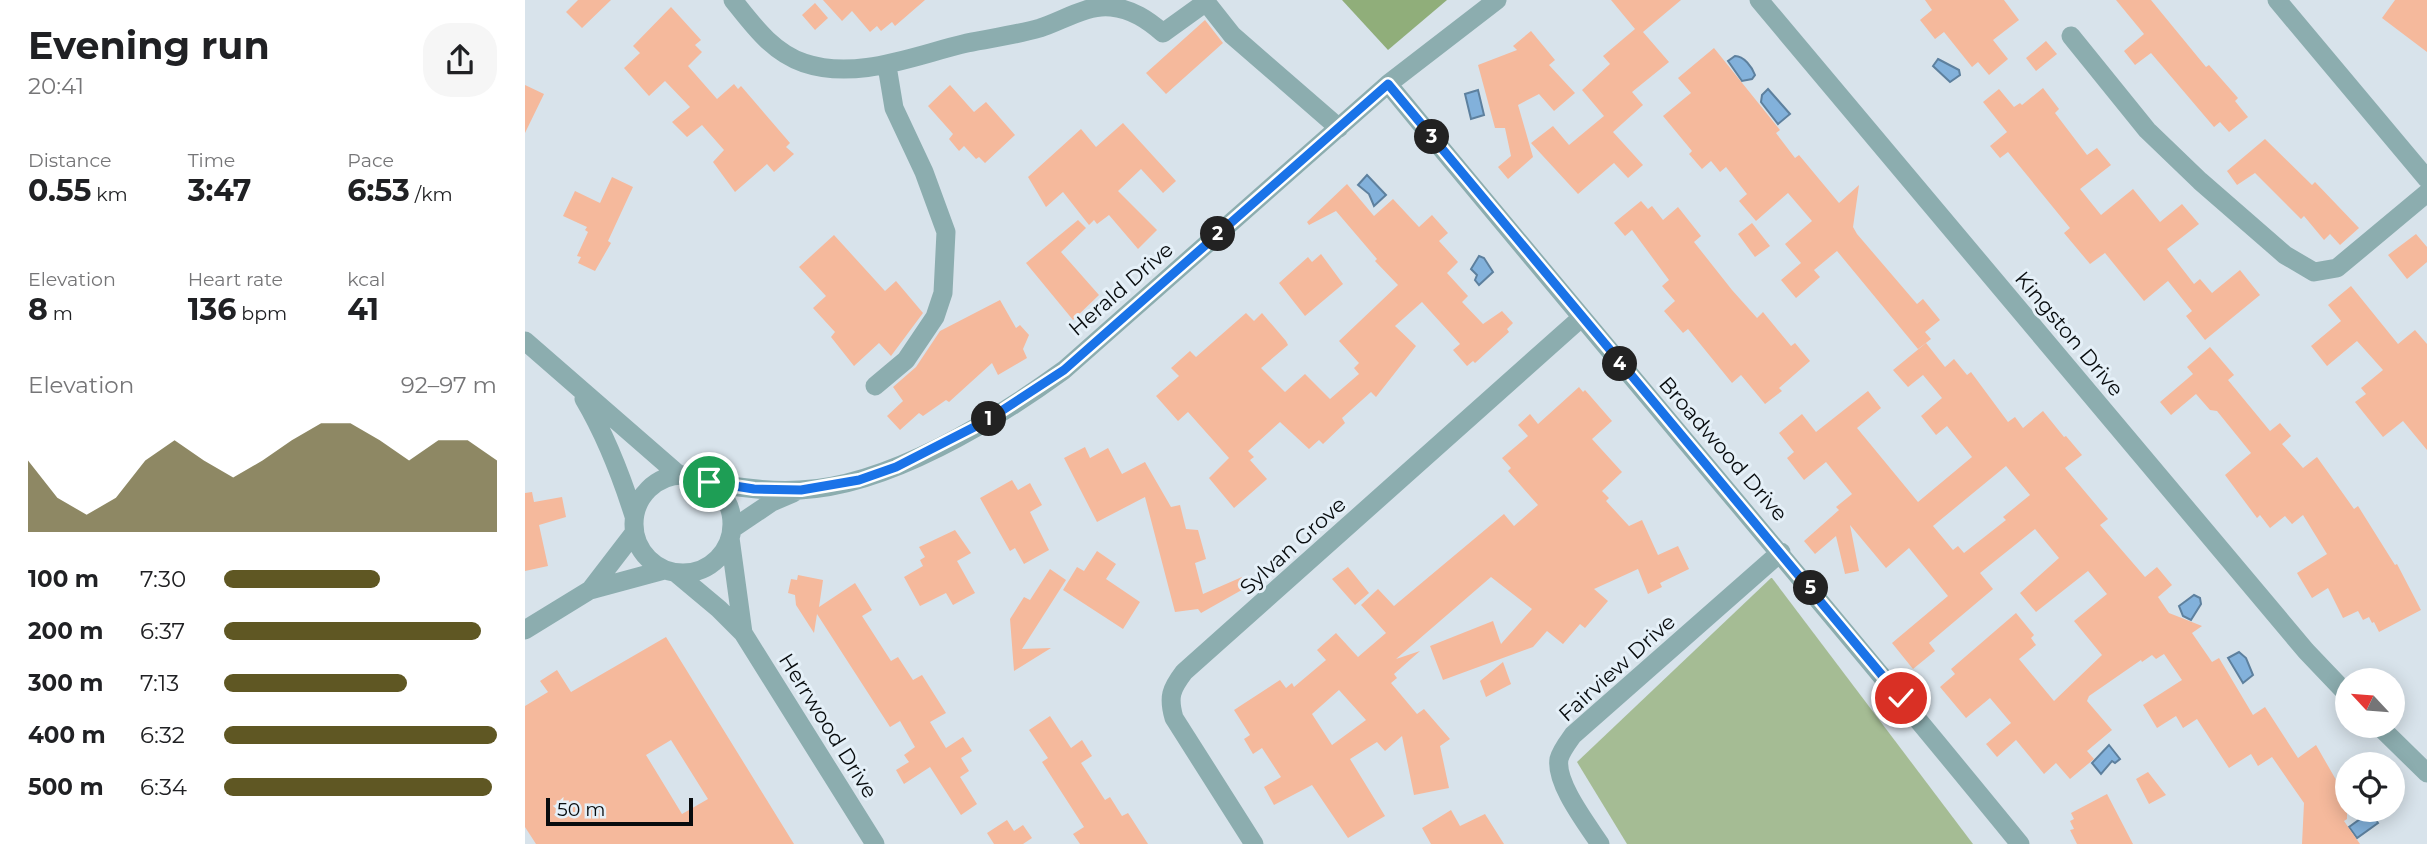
<!DOCTYPE html>
<meta charset="utf-8">
<style>
:root{--surface:#fff;--page:#f6f6f6;--text:#202124;--muted:#757577;--accent:#5f5723}
body{margin:0;font-family:Montserrat,sans-serif;background:var(--page);color:var(--text);height:100vh;display:flex;flex-direction:column;font-size:26px;white-space:nowrap}
*{box-sizing:border-box;margin:0}
p{font-size:23px;color:var(--muted)}
.icon{flex:none;width:38px;height:38px;fill:none;stroke:currentColor;stroke-width:2;stroke-linecap:round;stroke-linejoin:round}
.map{position:relative;flex:1;overflow:hidden}
.details{display:flex;flex-direction:column;background:var(--surface);width:525px}
.details>*{flex:none}
.needle{width:46px;rotate:296deg}
.controls{position:absolute;left:1810px;top:668px;display:grid;gap:14px}
.controls a{display:grid;place-items:center;width:70px;height:70px;border-radius:50%;background:var(--surface);box-shadow:0 4px 18px #0003;font-size:35px}
.scale{position:absolute;left:21px;bottom:18px;width:147px;box-sizing:border-box;padding-left:7px;border:4px solid #080c0e;border-top:0;font-size:19px;line-height:24px;white-space:nowrap;color:#080c0e;-webkit-text-stroke:5px #e5f0f8;paint-order:stroke}
.pin{position:absolute;display:grid;place-items:center;width:60px;height:60px;color:#fff;margin:-30px;border:4px solid #fff;border-radius:50%;box-shadow:0 2px 7px #0007}
.km{position:absolute;width:35px;height:35px;margin:-18px;border-radius:50%;background:#222;color:#fff;font-size:19px;line-height:35px;text-align:center}
.round{display:grid;place-items:center;flex:none;width:74px;height:74px;border-radius:28px;background:var(--page)}
.overview{display:flex;align-items:center;justify-content:space-between;height:119px;padding:0 28px}
h1{font-size:38px;font-weight:700;line-height:52px}
.stats{display:grid;grid-template-columns:repeat(3,1fr);gap:10px;height:119px;padding:7px 28px}
.stats div{display:grid;align-content:center}
.stats b{font-size:30px;font-weight:700}
.stats small{font-size:19px;font-weight:400}
.stats p{font-size:19px}
.chart{height:196px;padding:14px 28px}
.chart p{display:flex;justify-content:space-between}
.chart svg{width:100%;height:126px;margin-top:7px;fill:var(--accent);opacity:.7}
ul{padding:0 28px;list-style:none;font-size:23px}
li{display:grid;grid-template-columns:112px 84px 1fr;align-items:center;height:52px}
li i{height:18px;border-radius:9px;background:var(--accent)}
main{display:flex;flex:1;min-height:0}
.map>svg:first-child{display:block}
.green{fill:#a5bc94}
.forest{fill:#90ae7a}
.water{fill:#82b1db;stroke:#5d809e;stroke-width:2}
.building{fill:#f5b99c;fill-rule:evenodd}
.lines{fill:none;stroke-linecap:round;stroke-linejoin:round}
.street{stroke:#8cadaf;stroke-width:19}
.route-casing{stroke:#fff;stroke-width:14}
.route{stroke:#1a73e8;stroke-width:9}
.labels{text-anchor:middle;stroke-width:6;stroke-linejoin:round;paint-order:stroke}
.street-label{font-size:21px;fill:#080c0e;stroke:#e5f0f8}
</style>
<main>
<section class="details">
<div class="overview"><div><h1>Evening run</h1><p>20:41</p></div><a class="round"><svg class="icon" aria-label="share" viewBox="0 0 24 24"><path d="M12 15V3M7 8l5-5 5 5M5 13v7h14v-7"/></svg></a></div>
<div class="stats">
<div><p>Distance</p><b>0.55<small> km</small></b></div>
<div><p>Time</p><b>3:47</b></div>
<div><p>Pace</p><b>6:53<small> /km</small></b></div>
</div>
<div class="stats">
<div><p>Elevation</p><b>8<small> m</small></b></div>
<div><p>Heart rate</p><b>136<small> bpm</small></b></div>
<div><p>kcal</p><b>41</b></div>
</div>
<div class="chart"><p><span>Elevation</span>92–97 m</p>
<svg viewBox="0 0 160 44" preserveAspectRatio="none"><path d="M0 44V19L10 32L20 38L30 32L40 19L50 12L60 19L70 25L80 19L90 12L100 6L110 6L120 12L130 19L140 12L150 12L160 19V44z"/></svg>
</div>
<ul>
<li><b>100 m</b>7:30<i style="width:57%"></i></li>
<li><b>200 m</b>6:37<i style="width:94%"></i></li>
<li><b>300 m</b>7:13<i style="width:67%"></i></li>
<li><b>400 m</b>6:32<i style="width:100%"></i></li>
<li><b>500 m</b>6:34<i style="width:98%"></i></li>
</ul>
</section>
<div class="map">
<svg width="1902" height="844" viewBox="0 0 1902 844">
<rect width="100%" height="100%" fill="#d8e3eb"/>
<path class="green" d="M 1246,578 L 1247,578 L 1448,844 L 1102,844 L 1052,762 Z"/>
<path class="forest" d="M 817,0 L 922,0 L 863,50 Z"/>
<path class="water" d="M 1210,56 C 1219,56 1227,67 1230,75 L 1227,79 L 1217,81 L 1203,61 Z
M 1413,59 L 1434,70 L 1435,75 L 1425,82 L 1408,66 Z
M 1243,89 L 1265,114 L 1253,124 L 1236,102 L 1237,95 Z
M 953,90 L 959,115 L 946,119 L 940,94 Z
M 842,175 L 861,195 L 849,206 L 844,194 L 833,185 Z
M 954,256 L 959,258 L 968,272 L 954,285 L 950,280 L 952,275 L 946,269 Z
M 1669,595 L 1675,598 L 1676,604 L 1666,620 L 1658,616 L 1654,606 Z
M 1714,652 L 1721,658 L 1728,675 L 1718,683 L 1703,658 Z
M 1584,745 L 1595,759 L 1590,763 L 1587,761 L 1576,774 L 1567,763 Z
M 1845,812 L 1853,823 L 1832,838 L 1824,827 Z"/>
<path class="building" d="M 53,0 L 86,0 L 57,28 L 41,12 Z
M 298,0 L 400,0 L 370,26 L 367,22 L 356,31 L 352,26 L 345,32 L 327,11 L 317,21 Z
M 1086,0 L 1156,0 L 1118,32 L 1144,62 L 1107,92 L 1118,105 L 1088,132 L 1118,165 L 1103,178 L 1089,163 L 1053,194 L 1006,143 L 1028,126 L 1044,145 L 1079,116 L 1057,90 L 1085,64 L 1078,56 L 1110,29 Z
M 1400,0 L 1479,0 L 1494,20 L 1468,40 L 1483,59 L 1464,75 L 1453,62 L 1447,67 L 1419,32 L 1410,39 L 1395,20 L 1407,10 Z
M 1591,0 L 1626,0 L 1681,67 L 1684,65 L 1713,98 L 1710,101 L 1723,117 L 1704,132 L 1695,122 L 1689,127 L 1626,53 L 1610,65 L 1599,51 L 1619,34 Z
M 1870,0 L 1902,0 L 1902,52 L 1857,18 Z
M 290,3 L 303,18 L 290,30 L 277,15 Z
M 146,7 L 176,40 L 170,45 L 177,52 L 163,66 L 192,99 L 209,84 L 213,89 L 216,86 L 265,143 L 261,147 L 269,154 L 249,172 L 242,164 L 210,192 L 188,162 L 199,150 L 177,125 L 162,137 L 147,122 L 165,107 L 140,81 L 124,96 L 99,68 L 115,53 L 108,46 Z
M 680,20 L 698,43 L 641,94 L 621,73 Z
M 1006,31 L 1030,60 L 1024,65 L 1050,93 L 1029,111 L 1014,94 L 993,105 L 1008,157 L 983,179 L 973,167 L 986,156 L 980,128 L 970,128 L 953,65 L 992,50 L 988,46 Z
M 1521,41 L 1532,54 L 1511,71 L 1501,58 Z
M 1189,48 L 1255,130 L 1251,133 L 1270,158 L 1274,155 L 1314,203 L 1334,185 L 1328,227 L 1332,234 L 1392,304 L 1398,299 L 1415,320 L 1400,332 L 1406,339 L 1393,349 L 1312,251 L 1289,270 L 1295,277 L 1271,298 L 1256,280 L 1276,263 L 1260,244 L 1287,221 L 1263,193 L 1231,221 L 1214,201 L 1222,194 L 1201,167 L 1195,172 L 1186,161 L 1177,169 L 1164,154 L 1167,151 L 1138,116 L 1166,93 L 1153,78 Z
M 0,85 L 19,94 L 0,133 Z
M 425,85 L 449,112 L 461,102 L 490,135 L 460,163 L 454,157 L 451,159 L 439,146 L 434,151 L 424,139 L 428,134 L 403,106 Z
M 1518,88 L 1534,109 L 1530,113 L 1562,155 L 1572,148 L 1586,165 L 1555,189 L 1576,215 L 1608,189 L 1635,222 L 1657,204 L 1674,224 L 1642,249 L 1669,284 L 1675,279 L 1687,293 L 1715,270 L 1735,295 L 1680,340 L 1661,316 L 1667,311 L 1643,281 L 1619,301 L 1580,253 L 1565,264 L 1539,233 L 1545,228 L 1483,152 L 1475,158 L 1465,146 L 1482,132 L 1458,102 L 1474,89 L 1489,107 L 1495,103 L 1497,105 Z
M 598,123 L 651,181 L 638,193 L 616,169 L 593,191 L 632,230 L 613,249 L 584,215 L 572,224 L 569,220 L 564,225 L 538,192 L 521,207 L 503,177 L 556,129 L 571,147 Z
M 1740,139 L 1787,185 L 1790,182 L 1834,228 L 1815,245 L 1805,234 L 1799,240 L 1779,216 L 1776,219 L 1730,173 L 1712,185 L 1702,171 Z
M 87,177 L 108,187 L 83,241 L 86,243 L 70,271 L 53,263 L 56,257 L 52,256 L 63,232 L 60,230 L 62,227 L 38,216 L 50,191 L 75,203 Z
M 822,184 L 849,216 L 868,199 L 894,227 L 907,215 L 923,233 L 914,241 L 933,262 L 922,273 L 943,296 L 937,302 L 958,324 L 977,311 L 988,323 L 982,329 L 984,332 L 950,363 L 948,361 L 942,366 L 928,350 L 935,344 L 897,302 L 870,326 L 891,346 L 851,397 L 846,392 L 817,418 L 820,423 L 798,444 L 794,440 L 784,449 L 755,422 L 723,451 L 729,457 L 725,460 L 742,479 L 709,508 L 684,478 L 704,458 L 663,412 L 653,421 L 631,396 L 654,376 L 646,368 L 665,351 L 671,357 L 721,313 L 729,321 L 737,313 L 761,341 L 763,345 L 736,368 L 760,392 L 780,374 L 805,399 L 834,374 L 829,368 L 834,363 L 814,341 L 873,285 L 850,261 L 852,259 L 811,211 L 784,225 L 782,222 Z
M 1116,201 L 1123,209 L 1127,206 L 1138,220 L 1153,207 L 1176,236 L 1169,242 L 1207,290 L 1232,318 L 1238,312 L 1266,346 L 1270,343 L 1285,361 L 1254,388 L 1257,391 L 1240,404 L 1216,375 L 1207,383 L 1163,329 L 1158,333 L 1139,311 L 1150,301 L 1137,286 L 1144,280 L 1107,230 L 1100,236 L 1089,223 Z
M 553,220 L 561,228 L 536,252 L 574,295 L 548,320 L 501,263 Z
M 1227,223 L 1245,246 L 1230,257 L 1213,234 Z
M 1891,234 L 1902,247 L 1902,262 L 1882,279 L 1863,255 Z
M 309,235 L 360,291 L 371,281 L 398,313 L 366,356 L 354,343 L 329,366 L 306,337 L 310,332 L 288,308 L 301,296 L 274,267 Z
M 796,254 L 818,284 L 780,316 L 754,283 L 783,257 L 787,262 Z
M 1826,286 L 1873,344 L 1890,330 L 1902,344 L 1902,450 L 1878,421 L 1858,437 L 1830,402 L 1841,394 L 1836,388 L 1858,370 L 1832,341 L 1802,366 L 1786,346 L 1816,321 L 1803,305 Z
M 475,300 L 491,328 L 495,325 L 504,335 L 498,349 L 502,358 L 473,375 L 467,363 L 424,402 L 421,400 L 398,416 L 394,413 L 375,430 L 362,416 L 378,401 L 368,387 L 391,367 L 415,331 Z
M 1401,343 L 1420,367 L 1429,359 L 1442,375 L 1446,372 L 1483,422 L 1490,417 L 1498,428 L 1518,411 L 1539,437 L 1541,436 L 1557,455 L 1540,468 L 1583,519 L 1575,525 L 1620,577 L 1632,567 L 1647,585 L 1633,597 L 1644,613 L 1677,626 L 1667,633 L 1687,662 L 1694,658 L 1728,715 L 1740,707 L 1773,758 L 1791,745 L 1822,799 L 1822,819 L 1819,821 L 1835,844 L 1777,844 L 1779,803 L 1747,757 L 1733,766 L 1726,754 L 1704,768 L 1672,719 L 1658,728 L 1651,716 L 1632,728 L 1618,705 L 1657,680 L 1639,654 L 1631,659 L 1627,655 L 1617,662 L 1616,660 L 1564,696 L 1562,701 L 1587,730 L 1562,751 L 1569,759 L 1545,779 L 1531,763 L 1519,774 L 1491,740 L 1472,757 L 1461,744 L 1486,723 L 1465,698 L 1441,718 L 1415,687 L 1430,674 L 1426,669 L 1491,613 L 1509,635 L 1506,638 L 1511,645 L 1494,659 L 1529,701 L 1577,655 L 1549,621 L 1582,594 L 1563,571 L 1511,612 L 1495,593 L 1534,558 L 1510,529 L 1455,573 L 1468,589 L 1404,643 L 1410,651 L 1388,669 L 1367,643 L 1423,596 L 1384,548 L 1361,568 L 1325,525 L 1334,571 L 1320,574 L 1311,536 L 1290,554 L 1279,541 L 1314,510 L 1311,507 L 1327,494 L 1301,462 L 1279,480 L 1262,458 L 1269,452 L 1254,433 L 1277,414 L 1291,432 L 1343,391 L 1356,408 L 1332,428 L 1393,502 L 1447,457 L 1422,426 L 1411,435 L 1396,416 L 1417,398 L 1398,375 L 1383,387 L 1368,370 ZM 1481,466 L 1505,495 L 1478,517 L 1481,520 L 1439,553 L 1433,546 L 1428,550 L 1408,526 Z
M 1685,347 L 1709,375 L 1703,380 L 1745,431 L 1755,423 L 1766,436 L 1757,444 L 1778,468 L 1792,457 L 1829,509 L 1833,506 L 1870,565 L 1872,564 L 1896,610 L 1854,632 L 1849,622 L 1847,623 L 1844,617 L 1838,620 L 1833,611 L 1818,618 L 1803,588 L 1787,598 L 1772,573 L 1802,554 L 1778,515 L 1767,524 L 1760,516 L 1745,528 L 1735,515 L 1732,518 L 1700,475 L 1726,453 L 1692,411 L 1685,410 L 1671,394 L 1646,415 L 1635,402 L 1668,374 L 1662,367 Z
M 1054,387 L 1058,392 L 1060,390 L 1087,421 L 1067,439 L 1097,472 L 1077,491 L 1084,498 L 1081,501 L 1104,526 L 1117,520 L 1133,555 L 1153,546 L 1164,569 L 1135,583 L 1137,587 L 1123,594 L 1113,569 L 1069,589 L 1083,601 L 1060,628 L 1055,624 L 1038,644 L 1022,631 L 1008,647 L 918,680 L 905,646 L 968,621 L 976,644 L 1007,609 L 966,577 L 871,659 L 895,651 L 869,674 L 872,678 L 866,683 L 892,714 L 899,709 L 925,739 L 915,746 L 924,788 L 889,795 L 877,736 L 860,751 L 852,742 L 825,759 L 860,816 L 823,838 L 787,785 L 749,805 L 739,787 L 756,777 L 737,748 L 728,754 L 719,739 L 725,735 L 709,710 L 755,680 L 761,688 L 767,683 L 769,687 L 801,660 L 792,650 L 811,633 L 833,657 L 861,633 L 836,605 L 853,589 L 869,606 L 979,514 L 989,526 L 1013,505 L 983,471 L 986,468 L 977,458 L 1003,436 L 993,425 L 1005,414 L 1013,424 ZM 814,690 L 841,720 L 807,745 L 787,714 Z
M 560,447 L 565,458 L 583,448 L 597,474 L 620,462 L 646,507 L 655,505 L 661,529 L 673,530 L 681,559 L 670,563 L 678,594 L 717,577 L 722,587 L 676,613 L 673,609 L 650,612 L 620,497 L 572,522 L 539,458 Z
M 487,480 L 493,490 L 505,483 L 517,505 L 505,512 L 524,550 L 499,564 L 490,548 L 485,551 L 455,498 Z
M 7,492 L 9,502 L 37,497 L 41,517 L 14,525 L 23,566 L 0,571 L 0,493 Z
M 430,530 L 446,553 L 432,561 L 450,593 L 428,605 L 421,593 L 395,606 L 379,577 L 398,566 L 395,560 L 400,557 L 394,547 Z
M 572,551 L 591,564 L 581,579 L 615,602 L 598,629 L 538,590 L 552,567 L 559,571 Z
M 823,567 L 844,593 L 830,605 L 807,579 Z
M 525,569 L 541,580 L 497,649 L 526,648 L 489,671 L 485,619 L 499,597 L 505,600 Z
M 273,575 L 298,580 L 294,607 L 330,583 L 347,610 L 337,616 L 366,661 L 373,657 L 388,680 L 397,675 L 421,713 L 405,722 L 421,748 L 438,737 L 447,751 L 436,758 L 444,771 L 435,777 L 452,804 L 436,815 L 405,767 L 379,784 L 371,770 L 384,762 L 379,755 L 390,747 L 375,721 L 365,727 L 292,614 L 289,633 L 271,605 L 270,595 L 263,593 L 266,579 L 272,580 Z
M 141,637 L 269,844 L 11,844 L 0,827 L 0,706 L 23,692 L 15,681 L 32,670 L 46,692 ZM 146,740 L 183,799 L 157,814 L 121,755 Z
M 978,662 L 986,684 L 961,697 L 955,681 Z
M 525,716 L 546,748 L 557,740 L 567,756 L 556,763 L 580,800 L 585,797 L 597,816 L 603,813 L 623,844 L 555,844 L 548,834 L 559,827 L 517,762 L 523,758 L 504,730 Z
M 1623,772 L 1641,795 L 1624,804 L 1611,779 Z
M 1582,794 L 1608,844 L 1552,844 L 1545,830 L 1549,829 L 1545,821 L 1549,819 L 1546,813 Z
M 926,810 L 935,826 L 960,814 L 979,844 L 906,844 L 897,828 Z
M 482,820 L 489,831 L 498,825 L 507,838 L 498,844 L 469,844 L 462,833 Z"/>
<g class="lines">
<path class="street" d="M 208,0 C 228,25 247,52 279,63 C 332,81 390,55 442,43 C 466,38 491,35 515,28 C 537,21 563,4 586,7 C 607,9 623,20 638,33 L 681,2 L 707,35 L 814,128
M 1234,0 L 1781,651 L 1822,694
M 1752,0 L 1902,179
M 1546,36 L 1622,130 L 1675,181 L 1760,255 L 1789,272 L 1812,268 L 1902,193
M 863,84 C 1073,339 1287,589 1495,844
M 0,341 L 154,475
M 350,386 L 381,360 L 410,317 L 418,293 L 421,232 L 399,172 L 369,108 L 362,66
M 59,399 C 81,436 96,475 109,516
M109 524a49 49 0 1 1 98 0a49 49 0 1 1-98 0Z
M 184,483 C 214,487 244,492 275,490 C 363,486 469,421 539,370 L 863,84 L 972,0
M 207,529 L 247,502 L 268,493
M 205,538 L 218,633
M 151,573 L 194,609 L 218,633 L 350,844
M 66,589 L 109,533
M 0,630 L 65,590 L 139,570
M 1854,726 L 1902,773
M 729,844 L 649,718 C 643,697 646,689 659,672 L 1056,318
M 1075,844 C 1062,824 1030,783 1034,759 C 1036,751 1043,742 1048,735 L 1256,552"/>
</g>
<g class="lines">
<defs>
<path id="route" d="M 184,482 L 229,489 L 276,490 L 334,480 L 371,467 L 461,421 L 539,370 L 863,84 L 1376,698"/>
</defs>
<use href="#route" class="route-casing"/>
<use href="#route" class="route"/>
</g>
<g class="labels">
<g class="street-label">
<text transform="translate(596 289) rotate(-41)" y="7">Herald Drive</text>
<text transform="translate(1544 334) rotate(50)" y="7">Kingston Drive</text>
<text transform="translate(1198 449) rotate(49)" y="7">Broadwood Drive</text>
<text transform="translate(768 546) rotate(-42)" y="7">Sylvan Grove</text>
<text transform="translate(1092 668) rotate(-42)" y="7">Fairview Drive</text>
<text transform="translate(303 726) rotate(58)" y="7">Herrwood Drive</text>
</g>
</g>
</svg>
<div class="controls">
<a><svg class="needle" viewBox="-14 -14 28 28"><path d="M0-13l5 13h-10z" fill="#e53935"/><path d="M0 13l5-13h-10z" fill="#757577"/></svg></a>
<a><svg class="icon" aria-label="locate" viewBox="0 0 24 24"><circle cx="12" cy="12" r="6"/><path d="M12 2v4M12 18v4M2 12h4M18 12h4"/></svg></a>
</div>
<div class="scale">50 m</div>
<div class="pin" style="left:184px;top:482px;background:#1e9e55"><svg class="icon" aria-label="arrive" viewBox="0 0 24 24"><path d="M6 21V4h12l-3 4 3 4H6"/></svg></div>
<div class="pin" style="left:1376px;top:698px;background:#d93025"><svg class="icon" aria-label="check" viewBox="0 0 24 24"><path d="M5 12l5 5 9-10"/></svg></div>
<b class="km" style="left:464px;top:419px">1</b>
<b class="km" style="left:693px;top:234px">2</b>
<b class="km" style="left:907px;top:137px">3</b>
<b class="km" style="left:1095px;top:364px">4</b>
<b class="km" style="left:1286px;top:588px">5</b>
</div>
</main>
